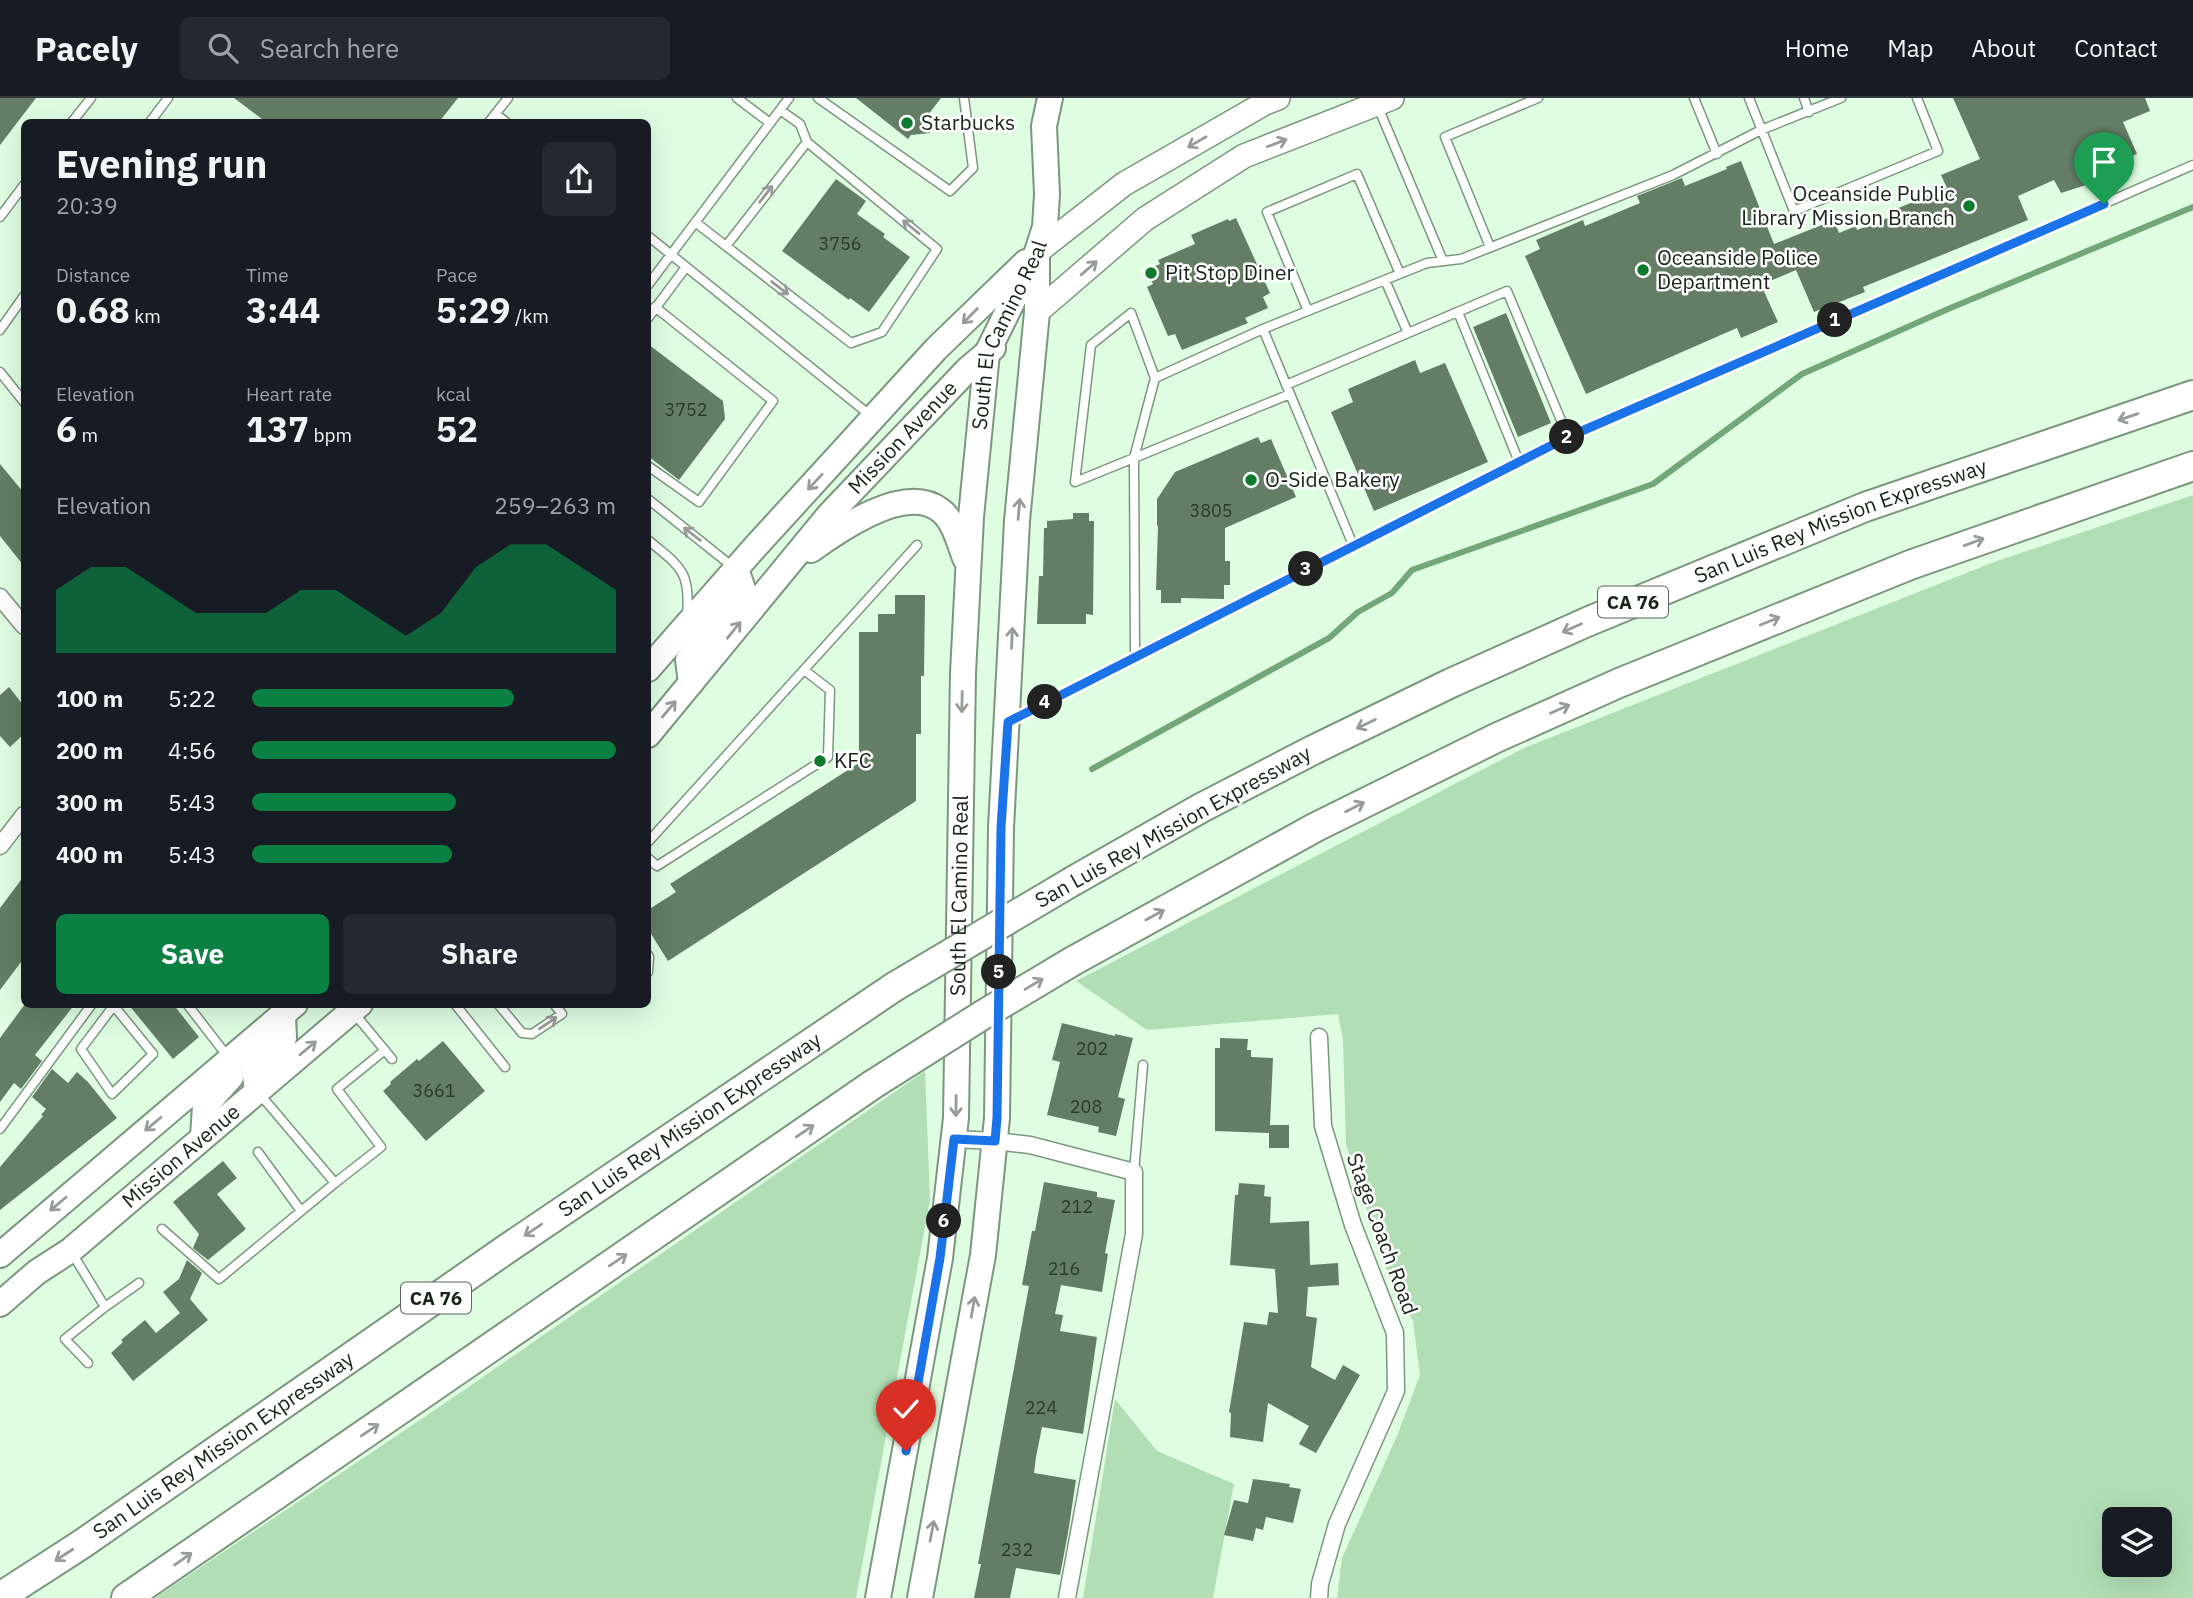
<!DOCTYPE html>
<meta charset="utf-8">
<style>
:root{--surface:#171b24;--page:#242831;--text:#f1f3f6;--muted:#9ea1a6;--line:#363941;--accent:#0b8043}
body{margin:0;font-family:"IBM Plex Sans",sans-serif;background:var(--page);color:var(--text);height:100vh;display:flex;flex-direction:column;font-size:26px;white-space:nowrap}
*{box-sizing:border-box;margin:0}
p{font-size:23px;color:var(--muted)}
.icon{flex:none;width:38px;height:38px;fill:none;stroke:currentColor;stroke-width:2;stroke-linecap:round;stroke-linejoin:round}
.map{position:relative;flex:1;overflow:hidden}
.side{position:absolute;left:21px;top:21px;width:630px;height:889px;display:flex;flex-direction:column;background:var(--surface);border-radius:10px;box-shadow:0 7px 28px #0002}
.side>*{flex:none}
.buttons{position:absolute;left:2102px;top:1409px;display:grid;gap:14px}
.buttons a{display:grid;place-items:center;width:70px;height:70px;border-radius:10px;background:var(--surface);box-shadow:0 7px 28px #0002;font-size:35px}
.pin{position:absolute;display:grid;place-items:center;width:60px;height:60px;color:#fff;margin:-72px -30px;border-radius:50% 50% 50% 0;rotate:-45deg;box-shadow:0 0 7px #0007}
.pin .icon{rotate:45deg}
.km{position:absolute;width:35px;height:35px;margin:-18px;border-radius:50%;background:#222;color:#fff;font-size:19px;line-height:35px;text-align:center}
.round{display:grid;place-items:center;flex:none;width:74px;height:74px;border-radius:10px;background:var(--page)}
.headline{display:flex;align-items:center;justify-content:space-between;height:119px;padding:0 35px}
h1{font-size:38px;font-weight:800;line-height:52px}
.stats{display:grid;grid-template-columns:repeat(3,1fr);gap:10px;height:119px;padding:7px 35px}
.stats div{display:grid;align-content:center}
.stats b{font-size:35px;font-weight:800}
.stats small{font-size:19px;font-weight:400}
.stats p{font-size:19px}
.chart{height:196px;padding:14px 35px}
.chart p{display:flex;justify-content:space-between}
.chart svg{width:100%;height:126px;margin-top:7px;fill:var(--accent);opacity:.7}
.primary-button{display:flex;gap:14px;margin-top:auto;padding:14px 35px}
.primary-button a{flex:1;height:80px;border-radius:10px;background:var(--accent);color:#fff;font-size:28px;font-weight:800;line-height:80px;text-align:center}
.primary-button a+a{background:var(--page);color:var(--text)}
ul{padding:0 35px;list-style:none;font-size:23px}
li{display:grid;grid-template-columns:112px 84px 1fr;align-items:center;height:52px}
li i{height:18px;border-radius:9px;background:var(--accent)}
header{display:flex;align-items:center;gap:42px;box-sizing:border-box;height:98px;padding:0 35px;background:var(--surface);border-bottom:2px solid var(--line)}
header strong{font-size:33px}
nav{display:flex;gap:38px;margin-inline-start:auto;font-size:24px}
.search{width:490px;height:63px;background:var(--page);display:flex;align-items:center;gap:18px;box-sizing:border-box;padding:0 24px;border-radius:10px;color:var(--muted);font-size:26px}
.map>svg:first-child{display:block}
.green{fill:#b2deb5;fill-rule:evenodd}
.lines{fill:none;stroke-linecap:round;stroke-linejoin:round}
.stream{stroke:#73a678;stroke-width:6}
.building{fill:#637e65}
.lane-casing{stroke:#7c977e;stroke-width:11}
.street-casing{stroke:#7c977e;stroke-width:19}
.secondary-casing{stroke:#7c977e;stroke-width:26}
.primary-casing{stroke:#7c977e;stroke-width:28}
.highway-casing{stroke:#7c977e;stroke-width:32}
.lane{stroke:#fff;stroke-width:8}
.street{stroke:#fff;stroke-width:16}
.secondary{stroke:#fff;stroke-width:23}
.primary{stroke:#fff;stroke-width:24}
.highway{stroke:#fff;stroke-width:28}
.highway-bridge-casing{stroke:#7c977e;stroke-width:32;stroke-linecap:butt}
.highway-bridge{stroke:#fff;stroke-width:28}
.oneway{stroke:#979c98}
.route-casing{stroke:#fff;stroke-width:14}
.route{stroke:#1a73e8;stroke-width:9}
.poi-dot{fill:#0e7a2e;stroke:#fff;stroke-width:2.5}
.labels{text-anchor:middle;stroke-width:5;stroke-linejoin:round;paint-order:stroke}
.number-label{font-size:18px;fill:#2b3a2c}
.shield{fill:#fff;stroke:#5d655e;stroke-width:2}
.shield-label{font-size:19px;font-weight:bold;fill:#182319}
.poi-label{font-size:21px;fill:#182319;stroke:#fff;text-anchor:start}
.street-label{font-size:21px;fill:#182319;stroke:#fff}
</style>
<header>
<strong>Pacely</strong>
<div class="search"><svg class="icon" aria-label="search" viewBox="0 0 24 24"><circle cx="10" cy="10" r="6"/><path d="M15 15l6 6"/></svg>Search here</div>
<nav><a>Home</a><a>Map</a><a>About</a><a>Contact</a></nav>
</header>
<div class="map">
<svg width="2193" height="1500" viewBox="0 0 2193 1500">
<rect width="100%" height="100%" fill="#defde1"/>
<path class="green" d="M 2193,397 L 2193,1500 L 1337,1500 L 1342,1460 L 1397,1338 L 1420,1277 L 1413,1223 L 1385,1168 L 1346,1046 L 1343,942 L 1338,916 L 1147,932 L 1076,883 L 1524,650 L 1994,464 ZM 2114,1421 L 2160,1421 L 2160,1466 L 2114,1466 Z
M 925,973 L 930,1102 L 856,1500 L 155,1500 L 454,1299 Z
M 1115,1301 L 1157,1353 L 1234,1386 L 1213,1500 L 1083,1500 Z"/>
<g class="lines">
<path class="stream" d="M 1092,671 L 1329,540 L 1358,514 L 1392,495 L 1412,472 L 1653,386 L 1802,276 L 1948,211 L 2193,109"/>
</g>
<path class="building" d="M 0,0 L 36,0 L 0,47 Z
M 234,0 L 458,0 L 439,24 L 266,24 Z
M 856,0 L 941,0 L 928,17 L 930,35 L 911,37 L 908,41 Z
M 1953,0 L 2145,0 L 2150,13 L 2123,24 L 2137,56 L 2082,75 L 2086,87 L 2061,95 L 2054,82 L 2018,98 L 2028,122 L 1863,189 L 1865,194 L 1814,214 L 1796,172 L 1761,187 L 1778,224 L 1741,240 L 1737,230 L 1586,296 L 1525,158 L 1540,151 L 1536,142 L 1583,122 L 1585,128 L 1640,105 L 1637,98 L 1682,80 L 1685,88 L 1727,71 L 1726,69 L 1741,63 L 1774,146 L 1834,122 L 1839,135 L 1856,128 L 1857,132 L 1898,116 L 1896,111 L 1947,90 L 1941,77 L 1980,61 Z
M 836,81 L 866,103 L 857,116 L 885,136 L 883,139 L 910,159 L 869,214 L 850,200 L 849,202 L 782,153 Z
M 1236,120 L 1270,195 L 1263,199 L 1268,210 L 1245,220 L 1248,225 L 1182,252 L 1175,236 L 1168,238 L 1147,189 L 1153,186 L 1146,172 L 1160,166 L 1158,162 L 1195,146 L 1191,137 L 1228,121 L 1229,123 Z
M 1506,215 L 1551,325 L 1518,339 L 1473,229 Z
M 648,246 L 723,303 L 725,321 L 679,382 L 648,358 Z
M 1415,262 L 1420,275 L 1445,265 L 1488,364 L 1374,413 L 1331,314 L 1353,304 L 1348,291 Z
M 1258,339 L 1261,345 L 1271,341 L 1296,399 L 1225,430 L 1225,463 L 1230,463 L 1230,487 L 1224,487 L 1224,501 L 1181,500 L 1181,505 L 1161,505 L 1161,492 L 1156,492 L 1158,428 L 1157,428 L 1157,401 L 1175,374 Z
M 0,366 L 24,395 L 24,468 L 0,438 Z
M 1073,415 L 1089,415 L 1089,423 L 1094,423 L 1093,517 L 1086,516 L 1086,526 L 1037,526 L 1039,478 L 1043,478 L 1044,430 L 1047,430 L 1047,423 L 1073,421 Z
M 895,497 L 925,497 L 924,578 L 921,578 L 921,636 L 916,636 L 916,703 L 668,863 L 648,831 L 648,812 L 676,794 L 670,786 L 859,665 L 859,534 L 878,534 L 878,516 L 895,516 Z
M 9,589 L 24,608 L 24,636 L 10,649 L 0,638 L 0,597 Z
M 24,778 L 24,860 L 0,892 L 0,810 Z
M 25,906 L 75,906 L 35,957 L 42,963 L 21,991 L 14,985 L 0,1004 L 0,940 Z
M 128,906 L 173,906 L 199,939 L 173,961 Z
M 1062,925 L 1115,938 L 1115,936 L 1133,940 L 1118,999 L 1125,1001 L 1116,1038 L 1098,1034 L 1099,1029 L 1047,1017 L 1060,964 L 1052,962 Z
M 1220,940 L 1248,941 L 1247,952 L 1251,952 L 1251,959 L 1273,960 L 1270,1027 L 1289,1027 L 1289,1050 L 1269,1050 L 1269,1035 L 1215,1033 L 1215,950 L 1220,950 Z
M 443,943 L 485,993 L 426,1043 L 383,993 L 391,986 L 390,984 L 417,961 L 419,963 Z
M 52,971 L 68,985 L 77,974 L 88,984 L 117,1020 L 0,1112 L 0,1069 L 43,1018 L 41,1017 L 46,1011 L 32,999 Z
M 223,1063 L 237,1080 L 217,1096 L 246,1131 L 208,1162 L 193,1150 L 199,1136 L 173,1104 Z
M 1044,1084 L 1097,1094 L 1097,1099 L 1115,1102 L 1105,1155 L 1108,1156 L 1102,1194 L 1061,1187 L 1055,1216 L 1063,1217 L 1060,1233 L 1097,1239 L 1083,1336 L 1042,1329 L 1036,1359 L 1034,1375 L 1076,1382 L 1068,1435 L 1060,1477 L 1016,1470 L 1010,1500 L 974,1500 L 981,1466 L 978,1466 L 1029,1188 L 1022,1187 L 1032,1133 L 1035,1133 Z
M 1239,1085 L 1265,1087 L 1264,1098 L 1271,1099 L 1270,1125 L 1309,1123 L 1310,1167 L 1338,1165 L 1339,1187 L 1308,1189 L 1306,1218 L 1317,1220 L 1311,1269 L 1335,1282 L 1343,1267 L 1360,1277 L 1316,1355 L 1299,1346 L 1309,1328 L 1268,1305 L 1263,1344 L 1230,1339 L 1231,1315 L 1229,1314 L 1244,1224 L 1267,1227 L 1269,1214 L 1278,1215 L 1275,1171 L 1230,1167 L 1235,1097 L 1238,1097 Z
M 187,1162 L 202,1175 L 190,1201 L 208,1222 L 133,1283 L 111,1255 L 123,1244 L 121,1242 L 145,1222 L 156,1235 L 180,1215 L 163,1194 L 179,1181 Z
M 1253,1381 L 1290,1386 L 1289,1389 L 1301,1391 L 1293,1425 L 1266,1419 L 1263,1432 L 1256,1430 L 1253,1443 L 1224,1437 L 1234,1402 L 1248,1405 Z"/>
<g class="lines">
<defs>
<path id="lane" d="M 737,0 L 770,25
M 818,0 L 950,93 L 973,70 L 964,0
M 1694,0 L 1717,56
M 1749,0 L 1794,113 L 1938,53 L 1917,0
M 1804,0 L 1809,14
M 1378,9 L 1443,163
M 496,16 L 506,24
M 72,24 L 91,0
M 150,24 L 168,0
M 489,24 L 508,0
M 0,119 L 24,87
M 695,124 L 851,245 L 882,234 L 937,151 L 807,44 L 800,26 L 780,12
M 648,138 L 871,318
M 726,148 L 807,44
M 1490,149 L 1445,39 L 1538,0
M 648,187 L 789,0
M 1308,213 L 1267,114 L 1357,76 L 1400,176
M 1458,214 L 1519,364
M 648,220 L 686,169
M 0,232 L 24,198
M 1408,235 L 1507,193 L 1568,339
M 0,274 L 24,304
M 1155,280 L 1131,215 L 1091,247 L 1075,384 L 1134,360 L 1155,280 L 1263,231
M 1286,287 L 1408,235 L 1385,182
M 648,368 L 699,404 L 773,303 L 655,209
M 648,401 L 733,469
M 648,442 C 679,468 691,472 687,517
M 1353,447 L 1263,231 L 1427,165 L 1461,161 L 1673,77 L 1761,32 L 1841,0
M 1135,557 L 1134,360 L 1290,296
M 1011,622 L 1568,339 L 2193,67
M 648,744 L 917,447
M 648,760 L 657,768 L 828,659 L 830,592 L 804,572
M 648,857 L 649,859 L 648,874
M 187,906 L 228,959
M 455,906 L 505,969
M 498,906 L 522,935 L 532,936 L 562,916 L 554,906
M 114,908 L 153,956 L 112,996 L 81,951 L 115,906
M 354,915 L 392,961
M 258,994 L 335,1085 L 381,1049 L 337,991 L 385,952
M 0,1031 L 92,906
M 258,1054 L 301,1113
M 1134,1074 L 1143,967
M 162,1131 L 219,1181 L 335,1085
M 72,1155 L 105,1209 L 139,1185
M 88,1265 L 65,1241 L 105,1209"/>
<path id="street" d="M 0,499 L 24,528
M 0,748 L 24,717
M 954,1041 L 995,1043 L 1030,1047 L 1134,1074 L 1134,1136 L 1067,1500
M 1319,1500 L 1320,1486 L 1337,1426 L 1396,1293 L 1395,1235 L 1353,1127 L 1323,1028 L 1319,939"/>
<path id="secondary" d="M 1037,154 L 1124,86 L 1265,5 L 1278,0
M 1037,214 L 1145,121 L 1244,58 L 1392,0"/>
<g id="primary">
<path d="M 811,452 C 840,431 905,385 940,412 C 954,422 959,445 965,460"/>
<path d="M 648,571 L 756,448 L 936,251 L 1026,164"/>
<path d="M 691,585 L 688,562 L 743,491 L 736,471"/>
<path id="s1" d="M 648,637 L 829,417 L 968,271 L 993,250"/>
<path d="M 257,993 L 254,969 L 284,940 L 283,917"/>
<path d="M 203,1039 L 205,1008 L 231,979 L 230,966"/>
<path d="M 0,1157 L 295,906"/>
<path id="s2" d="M 0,1206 L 37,1174 L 71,1152 L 360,906"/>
<path id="s3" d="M 878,1500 L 940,1160 L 956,1020 L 963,575 L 971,419 L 987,255 L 1037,154 L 1045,129 L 1047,96 L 1044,28 L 1050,0"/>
<path d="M 920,1500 L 983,1157 L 997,1020 L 1001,730 L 1017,423 L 1037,214 L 1037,161"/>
</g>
<g id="highway">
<path id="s4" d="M 1073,783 L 1201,710 L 1313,652 L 1451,585 L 1587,524 L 1865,409 L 2193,297"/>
<path d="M 1073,863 L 1316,729 L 1496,640 L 1619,585 L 1910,467 L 2193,368"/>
<path id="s5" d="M 0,1499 L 82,1446 L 508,1150 L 894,889"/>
<path d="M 126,1500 L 872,987"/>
</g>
</defs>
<use href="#lane" class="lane-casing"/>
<use href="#street" class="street-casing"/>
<use href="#secondary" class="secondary-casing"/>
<use href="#primary" class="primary-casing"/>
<use href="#highway" class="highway-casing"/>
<use href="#lane" class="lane"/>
<use href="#street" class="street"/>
<use href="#secondary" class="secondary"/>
<use href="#primary" class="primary"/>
<use href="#highway" class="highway"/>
<defs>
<path id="highway-bridge" d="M 894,889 L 1073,783
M 872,987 L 981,918 L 1073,863"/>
</defs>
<use href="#highway-bridge" class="highway-bridge-casing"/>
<use href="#highway-bridge" class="highway-bridge"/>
</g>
<defs><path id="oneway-shaft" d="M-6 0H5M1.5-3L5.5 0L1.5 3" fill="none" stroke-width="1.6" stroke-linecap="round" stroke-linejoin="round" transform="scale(1.75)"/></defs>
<g class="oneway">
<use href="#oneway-shaft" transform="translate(1197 44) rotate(150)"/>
<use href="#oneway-shaft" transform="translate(1277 45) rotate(-21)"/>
<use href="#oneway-shaft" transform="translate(766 96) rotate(-52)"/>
<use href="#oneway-shaft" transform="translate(911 129) rotate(-141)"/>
<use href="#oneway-shaft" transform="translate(1089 170) rotate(-41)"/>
<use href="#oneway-shaft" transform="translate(780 190) rotate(38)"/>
<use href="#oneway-shaft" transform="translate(970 218) rotate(135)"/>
<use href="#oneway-shaft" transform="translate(2128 319) rotate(161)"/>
<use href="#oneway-shaft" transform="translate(815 384) rotate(133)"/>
<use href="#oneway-shaft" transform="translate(1019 411) rotate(-85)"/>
<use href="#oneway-shaft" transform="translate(692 436) rotate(-142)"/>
<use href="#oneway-shaft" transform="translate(1974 444) rotate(-20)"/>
<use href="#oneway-shaft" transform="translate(1770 523) rotate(-22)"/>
<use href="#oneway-shaft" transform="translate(1572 530) rotate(156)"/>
<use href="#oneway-shaft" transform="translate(734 532) rotate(-51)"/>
<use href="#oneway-shaft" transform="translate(1012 540) rotate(-87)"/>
<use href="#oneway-shaft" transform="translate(962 604) rotate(91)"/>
<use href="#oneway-shaft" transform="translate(669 611) rotate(-50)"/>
<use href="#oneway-shaft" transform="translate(1560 611) rotate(-24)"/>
<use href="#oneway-shaft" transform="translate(1366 626) rotate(154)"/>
<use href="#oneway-shaft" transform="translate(1355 709) rotate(-27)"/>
<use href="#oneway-shaft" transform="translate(1155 817) rotate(-29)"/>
<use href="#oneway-shaft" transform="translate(1034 886) rotate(-31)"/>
<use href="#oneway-shaft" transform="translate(548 925) rotate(-34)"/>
<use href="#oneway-shaft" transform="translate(308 950) rotate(-40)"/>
<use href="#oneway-shaft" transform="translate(956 1008) rotate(91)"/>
<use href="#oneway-shaft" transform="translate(153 1026) rotate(140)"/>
<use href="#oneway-shaft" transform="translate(805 1033) rotate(-34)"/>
<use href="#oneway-shaft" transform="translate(58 1106) rotate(140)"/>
<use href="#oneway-shaft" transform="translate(533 1132) rotate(146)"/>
<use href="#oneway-shaft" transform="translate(618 1162) rotate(-34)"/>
<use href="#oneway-shaft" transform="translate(973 1209) rotate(-80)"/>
<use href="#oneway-shaft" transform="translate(370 1332) rotate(-34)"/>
<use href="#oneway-shaft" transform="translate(932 1433) rotate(-79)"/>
<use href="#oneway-shaft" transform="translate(64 1457) rotate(147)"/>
<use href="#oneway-shaft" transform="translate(183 1461) rotate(-35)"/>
</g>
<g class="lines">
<defs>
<path id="route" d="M 906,1353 L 940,1160 L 954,1041 L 995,1043 L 997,1020 L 1001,730 L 1008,624 L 1568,339 L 2104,106"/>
</defs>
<use href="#route" class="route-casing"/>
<use href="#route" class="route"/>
</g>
<g class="poi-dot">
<circle cx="907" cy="25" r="7"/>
<circle cx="1969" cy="108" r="7"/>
<circle cx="1643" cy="172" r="7"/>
<circle cx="1151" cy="175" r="7"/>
<circle cx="1251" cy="382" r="7"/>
<circle cx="820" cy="663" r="7"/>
</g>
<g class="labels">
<g class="number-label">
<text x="840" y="152">3756</text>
<text x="686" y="318">3752</text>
<text x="1211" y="419">3805</text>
<text x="1092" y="957">202</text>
<text x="434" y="999">3661</text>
<text x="1086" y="1015">208</text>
<text x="1077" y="1115">212</text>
<text x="1064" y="1177">216</text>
<text x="1041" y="1316">224</text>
<text x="1017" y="1458">232</text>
</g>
<g class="shield">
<rect x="1598" y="488.5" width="70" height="31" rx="5"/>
<rect x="401" y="1184.5" width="70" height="31" rx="5"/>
</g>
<g class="shield-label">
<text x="1633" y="511">CA 76</text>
<text x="436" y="1207">CA 76</text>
</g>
<g class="poi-label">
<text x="921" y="32">Starbucks</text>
<text x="1955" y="103" text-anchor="end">Oceanside Public<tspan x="1955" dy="24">Library Mission Branch</tspan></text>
<text x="1657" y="167">Oceanside Police<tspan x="1657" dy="24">Department</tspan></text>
<text x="1165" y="182">Pit Stop Diner</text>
<text x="1265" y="389">O-Side Bakery</text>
<text x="834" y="670">KFC</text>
</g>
<g class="street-label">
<text dy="7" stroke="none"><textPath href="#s3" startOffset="1276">South El Camino Real</textPath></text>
<text dy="7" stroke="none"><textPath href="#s1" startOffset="392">Mission Avenue</textPath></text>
<text dy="7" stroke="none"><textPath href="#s4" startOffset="849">San Luis Rey Mission Expressway</textPath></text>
<text transform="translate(1173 729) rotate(-29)" y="7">San Luis Rey Mission Expressway</text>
<text dy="7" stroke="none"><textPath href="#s3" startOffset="709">South El Camino Real</textPath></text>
<text dy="7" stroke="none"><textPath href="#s5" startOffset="836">San Luis Rey Mission Expressway</textPath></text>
<text dy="7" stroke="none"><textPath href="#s2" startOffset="234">Mission Avenue</textPath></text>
<text transform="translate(1382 1136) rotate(70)" y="7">Stage Coach Road</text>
<text dy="7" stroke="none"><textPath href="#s5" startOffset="270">San Luis Rey Mission Expressway</textPath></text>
</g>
</g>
</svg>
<div class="buttons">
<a><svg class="icon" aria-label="layers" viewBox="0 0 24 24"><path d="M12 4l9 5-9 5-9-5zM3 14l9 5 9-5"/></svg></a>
</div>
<div class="pin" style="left:2104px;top:106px;background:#1e9e55"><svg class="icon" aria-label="arrive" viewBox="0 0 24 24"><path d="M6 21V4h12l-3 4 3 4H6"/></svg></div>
<div class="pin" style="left:906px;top:1353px;background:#d93025"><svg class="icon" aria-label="check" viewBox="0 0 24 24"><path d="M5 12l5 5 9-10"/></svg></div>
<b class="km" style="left:1835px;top:222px">1</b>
<b class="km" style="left:1567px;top:339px">2</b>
<b class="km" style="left:1306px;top:471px">3</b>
<b class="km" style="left:1045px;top:604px">4</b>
<b class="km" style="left:999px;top:874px">5</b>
<b class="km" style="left:944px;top:1123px">6</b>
<section class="side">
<div class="headline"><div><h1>Evening run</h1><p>20:39</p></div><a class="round"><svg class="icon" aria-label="share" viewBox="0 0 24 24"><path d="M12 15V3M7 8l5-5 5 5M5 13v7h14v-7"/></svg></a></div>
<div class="stats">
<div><p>Distance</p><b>0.68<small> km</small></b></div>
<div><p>Time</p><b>3:44</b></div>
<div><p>Pace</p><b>5:29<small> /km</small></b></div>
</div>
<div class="stats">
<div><p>Elevation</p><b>6<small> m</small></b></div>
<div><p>Heart rate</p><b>137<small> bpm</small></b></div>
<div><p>kcal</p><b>52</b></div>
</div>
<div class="chart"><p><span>Elevation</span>259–263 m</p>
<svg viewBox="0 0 160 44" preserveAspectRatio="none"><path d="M0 44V22L10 14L20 14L30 22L40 30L50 30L60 30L70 22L80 22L90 30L100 38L110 30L120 14L130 6L140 6L150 14L160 22V44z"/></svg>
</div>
<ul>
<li><b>100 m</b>5:22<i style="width:72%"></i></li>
<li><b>200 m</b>4:56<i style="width:100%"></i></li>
<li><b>300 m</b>5:43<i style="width:56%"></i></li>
<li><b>400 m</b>5:43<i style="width:55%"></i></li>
</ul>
<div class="primary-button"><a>Save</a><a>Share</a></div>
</section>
</div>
